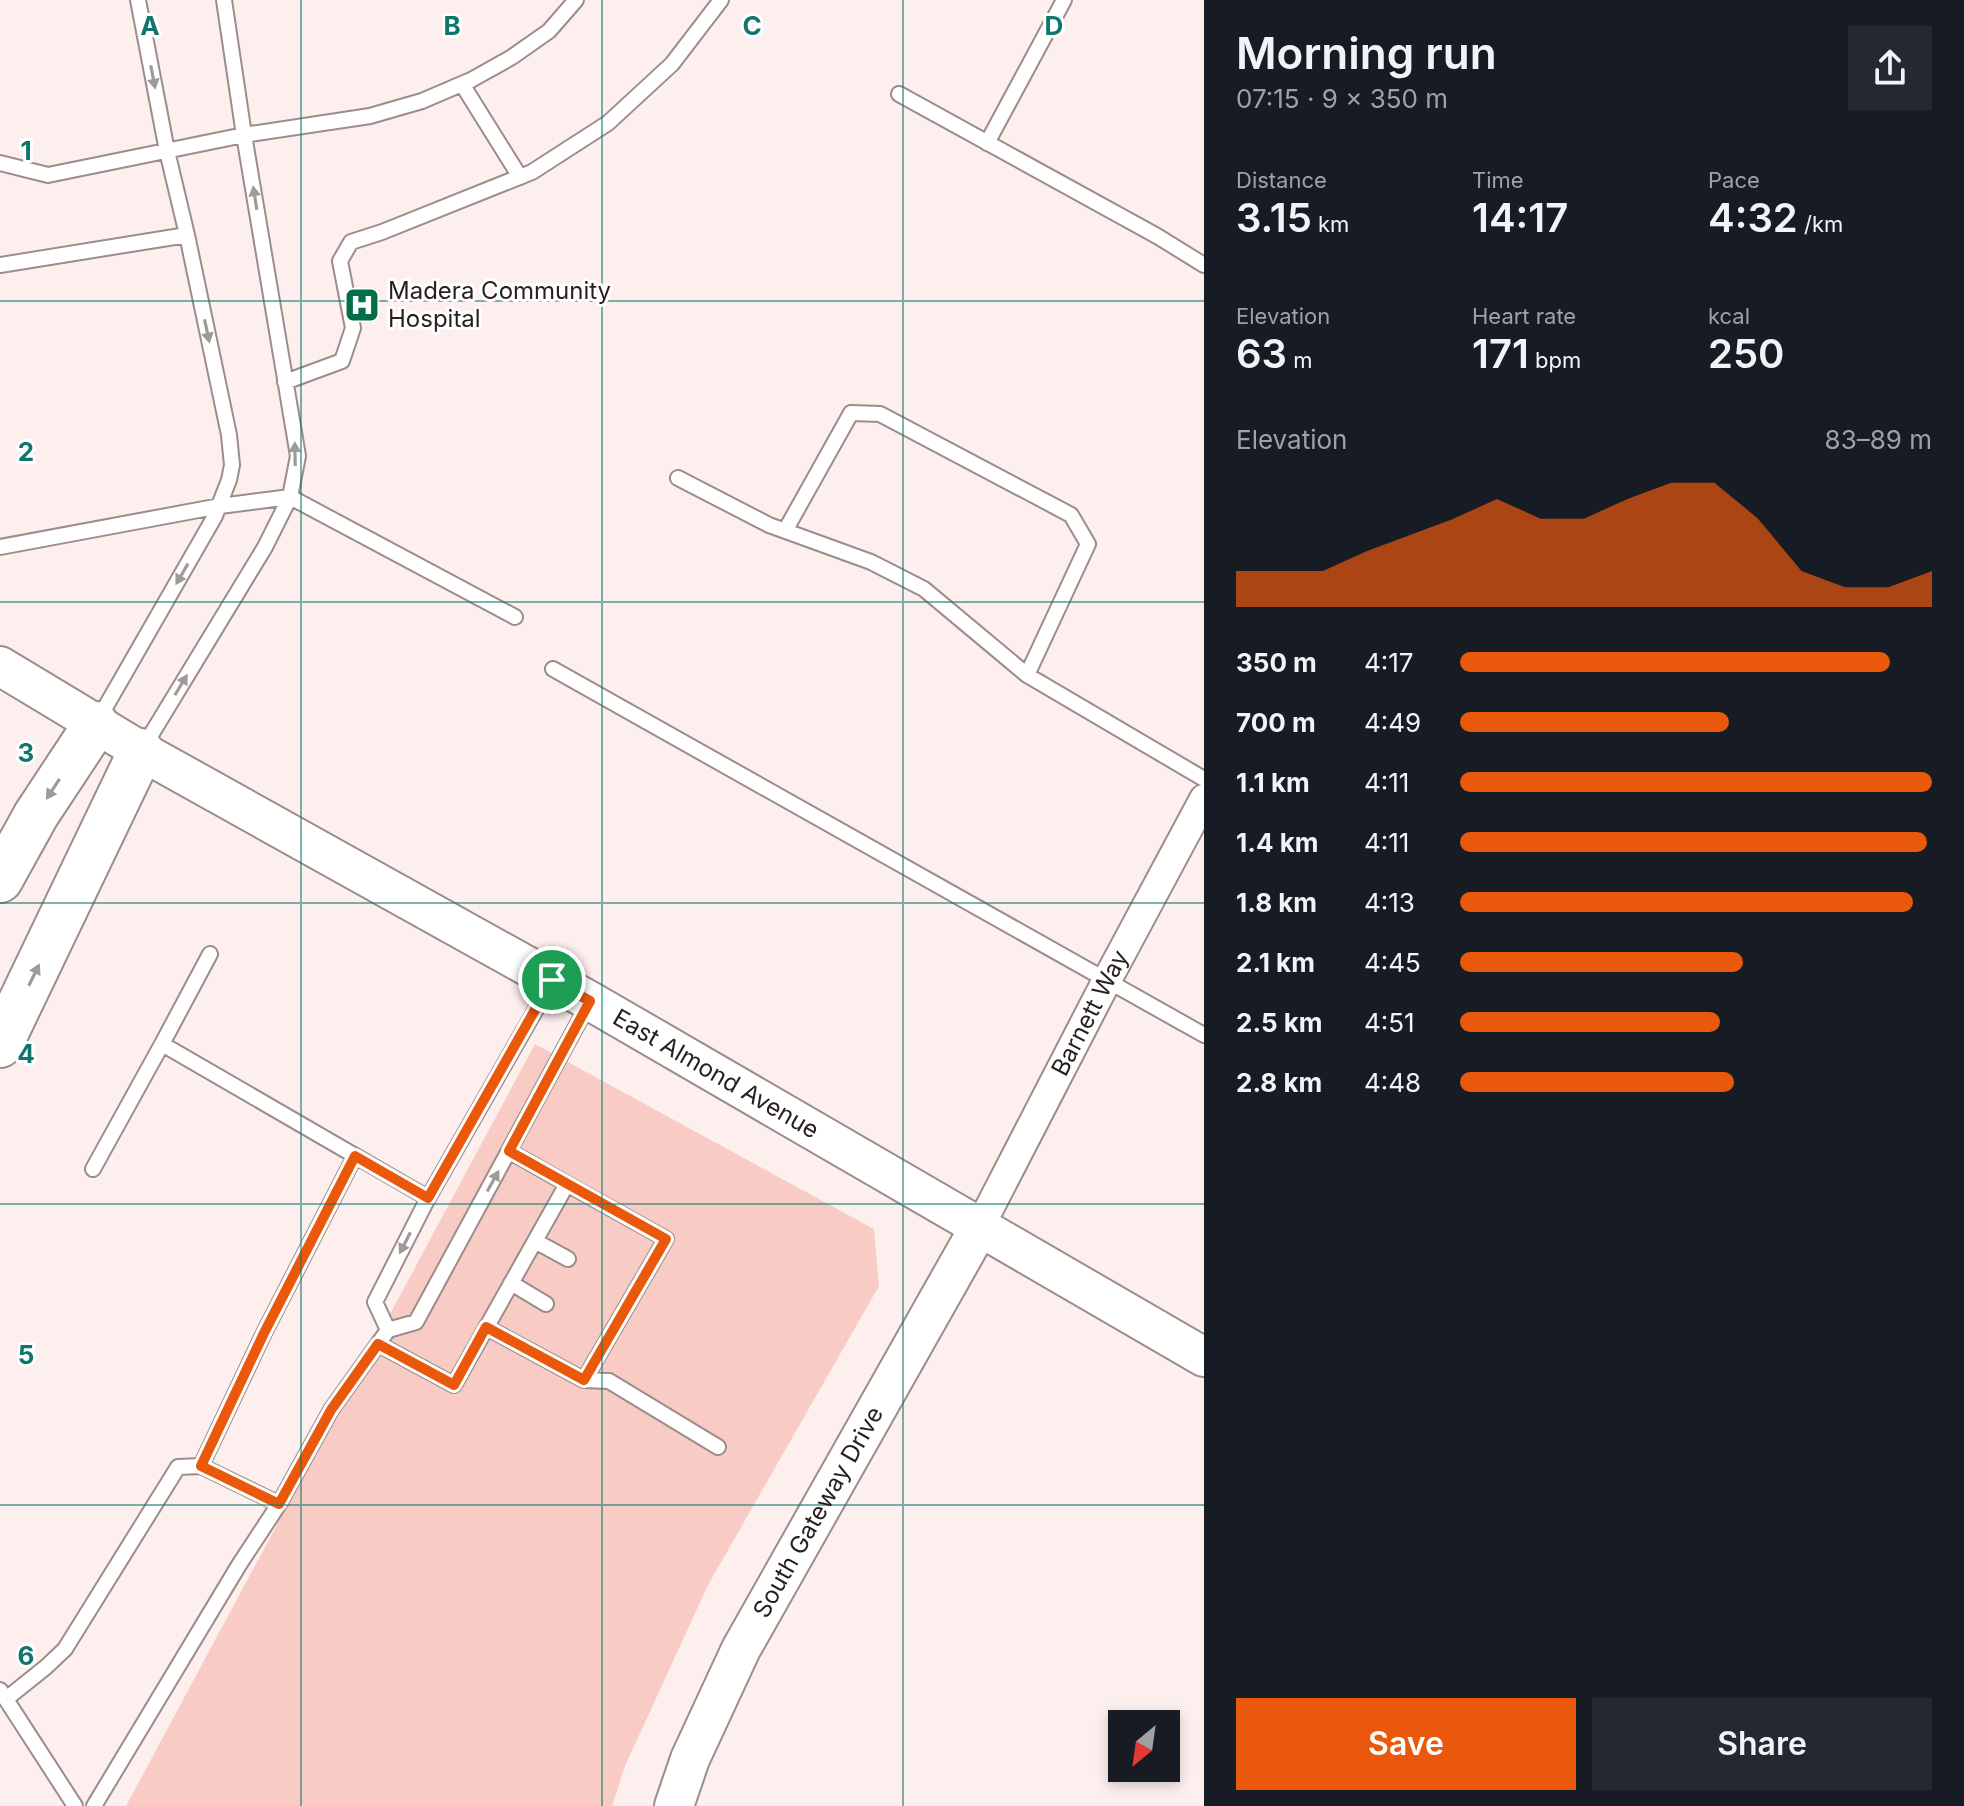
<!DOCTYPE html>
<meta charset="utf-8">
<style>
:root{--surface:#171b24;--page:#242831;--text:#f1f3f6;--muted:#9ea1a6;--accent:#ea580c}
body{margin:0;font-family:Inter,sans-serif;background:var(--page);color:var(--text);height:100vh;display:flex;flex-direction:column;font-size:30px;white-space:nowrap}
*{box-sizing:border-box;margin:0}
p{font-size:26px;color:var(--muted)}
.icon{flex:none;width:44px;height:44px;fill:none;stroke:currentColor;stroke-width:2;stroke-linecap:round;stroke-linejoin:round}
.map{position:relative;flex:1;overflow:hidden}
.panel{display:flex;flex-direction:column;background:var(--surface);width:760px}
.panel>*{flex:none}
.needle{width:52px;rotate:209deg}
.fabs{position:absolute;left:1108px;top:1710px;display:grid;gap:16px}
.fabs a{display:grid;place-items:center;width:72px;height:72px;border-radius:0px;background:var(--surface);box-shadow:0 4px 12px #0003;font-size:40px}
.pin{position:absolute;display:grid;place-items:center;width:68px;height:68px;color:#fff;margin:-34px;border:4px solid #fff;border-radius:50%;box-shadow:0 2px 8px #0007}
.round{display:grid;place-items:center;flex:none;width:84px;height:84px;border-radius:0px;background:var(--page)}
.summary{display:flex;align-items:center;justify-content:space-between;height:136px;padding:0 32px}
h1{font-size:44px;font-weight:600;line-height:60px}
.metrics{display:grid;grid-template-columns:repeat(3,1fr);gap:12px;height:136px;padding:8px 32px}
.metrics div{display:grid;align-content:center}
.metrics b{font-size:40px;font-weight:600}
.metrics small{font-size:22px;font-weight:400}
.metrics p{font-size:22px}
.chart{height:224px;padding:16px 32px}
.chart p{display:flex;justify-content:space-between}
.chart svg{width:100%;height:144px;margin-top:8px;fill:var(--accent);opacity:.7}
.primary-button{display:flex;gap:16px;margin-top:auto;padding:16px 32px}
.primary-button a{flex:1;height:92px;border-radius:0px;background:var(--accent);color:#fff;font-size:32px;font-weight:600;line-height:92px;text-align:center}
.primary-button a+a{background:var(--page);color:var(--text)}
ul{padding:0 32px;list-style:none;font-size:26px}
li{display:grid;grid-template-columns:128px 96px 1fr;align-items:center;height:60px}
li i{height:20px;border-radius:10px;background:var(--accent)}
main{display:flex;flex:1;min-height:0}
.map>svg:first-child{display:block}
.green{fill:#f8ccc5}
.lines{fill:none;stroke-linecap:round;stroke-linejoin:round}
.lane-casing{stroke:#9c8c8a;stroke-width:18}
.street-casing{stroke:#9c8c8a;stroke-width:32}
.secondary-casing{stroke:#9c8c8a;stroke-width:42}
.highway-casing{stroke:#9c8c8a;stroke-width:48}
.lane{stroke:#fff;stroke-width:14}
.street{stroke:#fff;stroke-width:28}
.secondary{stroke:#fff;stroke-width:38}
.highway{stroke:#fff;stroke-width:44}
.oneway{fill:#9d9a9a}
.route-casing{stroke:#fff;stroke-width:16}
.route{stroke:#ea580c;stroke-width:10}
.grid{fill:none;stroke:#0f766e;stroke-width:2;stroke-opacity:0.55}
.labels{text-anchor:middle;stroke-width:6;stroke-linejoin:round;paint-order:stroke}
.poi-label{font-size:24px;fill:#261f1e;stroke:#fff;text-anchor:start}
.street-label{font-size:24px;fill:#261f1e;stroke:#fff}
.grid-label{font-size:26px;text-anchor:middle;font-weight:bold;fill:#0f766e;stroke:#fff;stroke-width:6;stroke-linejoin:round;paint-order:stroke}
</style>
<main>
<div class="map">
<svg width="1204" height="1806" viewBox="0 0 1204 1806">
<rect width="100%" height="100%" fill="#fdefed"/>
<path class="green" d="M 535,1044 L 874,1229 L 879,1286 L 708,1585 L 625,1766 L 612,1806 L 126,1806 Z"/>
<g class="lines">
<defs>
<path id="lane" d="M 462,84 L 520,177
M 899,94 L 1157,236 L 1204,265
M 987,143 L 1064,0
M 0,163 L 48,175 L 244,135 L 370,116 L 422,101 L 471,80 L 512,57 L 549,31 L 576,0
M 0,265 L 187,235
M 285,382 L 342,361 L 353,328 L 340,261 L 351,242 L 382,232 L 532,172 L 608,123 L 672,64 L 721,0
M 678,478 L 769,525 L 871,562 L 924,589 L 1027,675 L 1204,779
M 785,531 L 851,413 L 880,414 L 1071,515 L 1088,544 L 1027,675
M 0,547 L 220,506 L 290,497 L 515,617
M 553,669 L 1204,1035
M 98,720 L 215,516 L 229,480 L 232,465 L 229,435 L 187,235 L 167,151 L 138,0
M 143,748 L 265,547 L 290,497 L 298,456 L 244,135 L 224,0
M 162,1044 L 210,954
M 93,1169 L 162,1044 L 428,1198
M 535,1241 L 568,1259
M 511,1283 L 546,1304
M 486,1327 L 584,1380 L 666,1239 L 567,1184
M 388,1330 L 375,1302 L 428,1198 L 551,983
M 378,1344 L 454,1385 L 567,1184 L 509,1151
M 584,1380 L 609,1381 L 718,1447
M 279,1504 L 201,1466 L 264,1333 L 355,1156
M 0,1690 L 75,1806
M 6,1699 L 46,1667 L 65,1649 L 178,1467 L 201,1466
M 94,1806 L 239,1565 L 279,1504 L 331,1410 L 388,1330 L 416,1322 L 589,1003"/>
<g id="street">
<path id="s1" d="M 979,1228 L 1107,980 L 1204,799"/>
</g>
<g id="secondary">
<path id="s2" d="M 0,666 L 141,751 L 590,1001 L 1204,1357"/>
<path id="s3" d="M 674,1806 L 690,1759 L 741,1649 L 979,1228"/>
</g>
<path id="highway" d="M 0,880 L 36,815 L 96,724
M 0,1045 L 141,751"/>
</defs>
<use href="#lane" class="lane-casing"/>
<use href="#street" class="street-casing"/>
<use href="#secondary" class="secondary-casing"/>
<use href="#highway" class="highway-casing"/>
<use href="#lane" class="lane"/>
<use href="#street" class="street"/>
<use href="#secondary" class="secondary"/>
<use href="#highway" class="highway"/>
</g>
<defs><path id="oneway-solid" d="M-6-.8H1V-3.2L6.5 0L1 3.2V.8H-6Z" transform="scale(2)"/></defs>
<g class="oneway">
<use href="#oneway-solid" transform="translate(153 77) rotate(79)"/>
<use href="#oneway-solid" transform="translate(255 198) rotate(-99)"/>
<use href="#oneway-solid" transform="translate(207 331) rotate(78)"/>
<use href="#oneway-solid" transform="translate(295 454) rotate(-91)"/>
<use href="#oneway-solid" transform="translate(182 574) rotate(120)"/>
<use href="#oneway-solid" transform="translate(181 685) rotate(-59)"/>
<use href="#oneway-solid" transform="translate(53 789) rotate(123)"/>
<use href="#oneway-solid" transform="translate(34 975) rotate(-64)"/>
<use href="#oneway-solid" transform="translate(493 1181) rotate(-61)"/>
<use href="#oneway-solid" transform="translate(405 1243) rotate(117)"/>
</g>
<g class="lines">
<defs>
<path id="route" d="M 552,980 L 590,1001 L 509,1151 L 666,1239 L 584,1380 L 486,1327 L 454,1385 L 378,1344 L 331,1410 L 279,1504 L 201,1466 L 264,1333 L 355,1156 L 428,1198 Z"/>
</defs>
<use href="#route" class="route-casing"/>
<use href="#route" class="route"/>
</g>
<path class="grid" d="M 301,0 L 301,1806M 602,0 L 602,1806M 903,0 L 903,1806M 0,301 L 1204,301M 0,602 L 1204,602M 0,903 L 1204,903M 0,1204 L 1204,1204M 0,1505 L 1204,1505"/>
<defs>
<symbol id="hospital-square" viewBox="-11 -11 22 22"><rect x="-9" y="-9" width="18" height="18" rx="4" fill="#036f47" stroke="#fff"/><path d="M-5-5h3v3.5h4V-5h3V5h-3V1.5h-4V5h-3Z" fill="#fff"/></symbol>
</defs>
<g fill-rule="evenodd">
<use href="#hospital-square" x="342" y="285" width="40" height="40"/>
</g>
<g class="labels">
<g class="poi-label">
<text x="388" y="299">Madera Community<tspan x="388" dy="28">Hospital</tspan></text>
</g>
<g class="street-label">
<text dy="8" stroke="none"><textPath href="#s1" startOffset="242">Barnett Way</textPath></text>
<text dy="8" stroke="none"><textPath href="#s2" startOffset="824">East Almond Avenue</textPath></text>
<text dy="8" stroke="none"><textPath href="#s3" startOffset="328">South Gateway Drive</textPath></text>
</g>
</g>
<g class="grid-label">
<text x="150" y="35">A</text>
<text x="452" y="35">B</text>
<text x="752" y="35">C</text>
<text x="1054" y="35">D</text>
<text x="26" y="160">1</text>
<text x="26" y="461">2</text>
<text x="26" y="762">3</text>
<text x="26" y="1063">4</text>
<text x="26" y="1364">5</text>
<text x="26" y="1665">6</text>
</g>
</svg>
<div class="fabs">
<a><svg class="needle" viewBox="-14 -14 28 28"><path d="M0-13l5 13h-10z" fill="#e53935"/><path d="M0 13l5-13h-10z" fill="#9ea1a6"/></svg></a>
</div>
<div class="pin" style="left:552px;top:980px;background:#1e9e55"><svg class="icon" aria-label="arrive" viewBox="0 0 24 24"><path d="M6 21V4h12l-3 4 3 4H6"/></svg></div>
</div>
<section class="panel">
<div class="summary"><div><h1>Morning run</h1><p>07:15 · 9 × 350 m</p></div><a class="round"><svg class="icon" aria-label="share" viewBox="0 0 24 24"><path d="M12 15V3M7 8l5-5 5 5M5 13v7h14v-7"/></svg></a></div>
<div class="metrics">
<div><p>Distance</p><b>3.15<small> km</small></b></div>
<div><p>Time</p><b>14:17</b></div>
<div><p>Pace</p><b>4:32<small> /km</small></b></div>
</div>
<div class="metrics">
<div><p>Elevation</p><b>63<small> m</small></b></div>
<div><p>Heart rate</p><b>171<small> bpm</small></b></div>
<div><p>kcal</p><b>250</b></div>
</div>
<div class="chart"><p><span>Elevation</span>83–89 m</p>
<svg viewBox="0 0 160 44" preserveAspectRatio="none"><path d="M0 44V33L10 33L20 33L30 27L40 22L50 17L60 11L70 17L80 17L90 11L100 6L110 6L120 17L130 33L140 38L150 38L160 33V44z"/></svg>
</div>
<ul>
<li><b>350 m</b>4:17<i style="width:91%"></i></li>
<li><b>700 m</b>4:49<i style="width:57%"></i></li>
<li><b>1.1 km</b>4:11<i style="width:100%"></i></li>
<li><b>1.4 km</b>4:11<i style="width:99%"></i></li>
<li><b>1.8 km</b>4:13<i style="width:96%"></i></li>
<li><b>2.1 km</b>4:45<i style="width:60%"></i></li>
<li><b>2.5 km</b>4:51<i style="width:55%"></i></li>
<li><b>2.8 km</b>4:48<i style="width:58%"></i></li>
</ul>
<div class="primary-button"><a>Save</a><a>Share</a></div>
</section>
</main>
